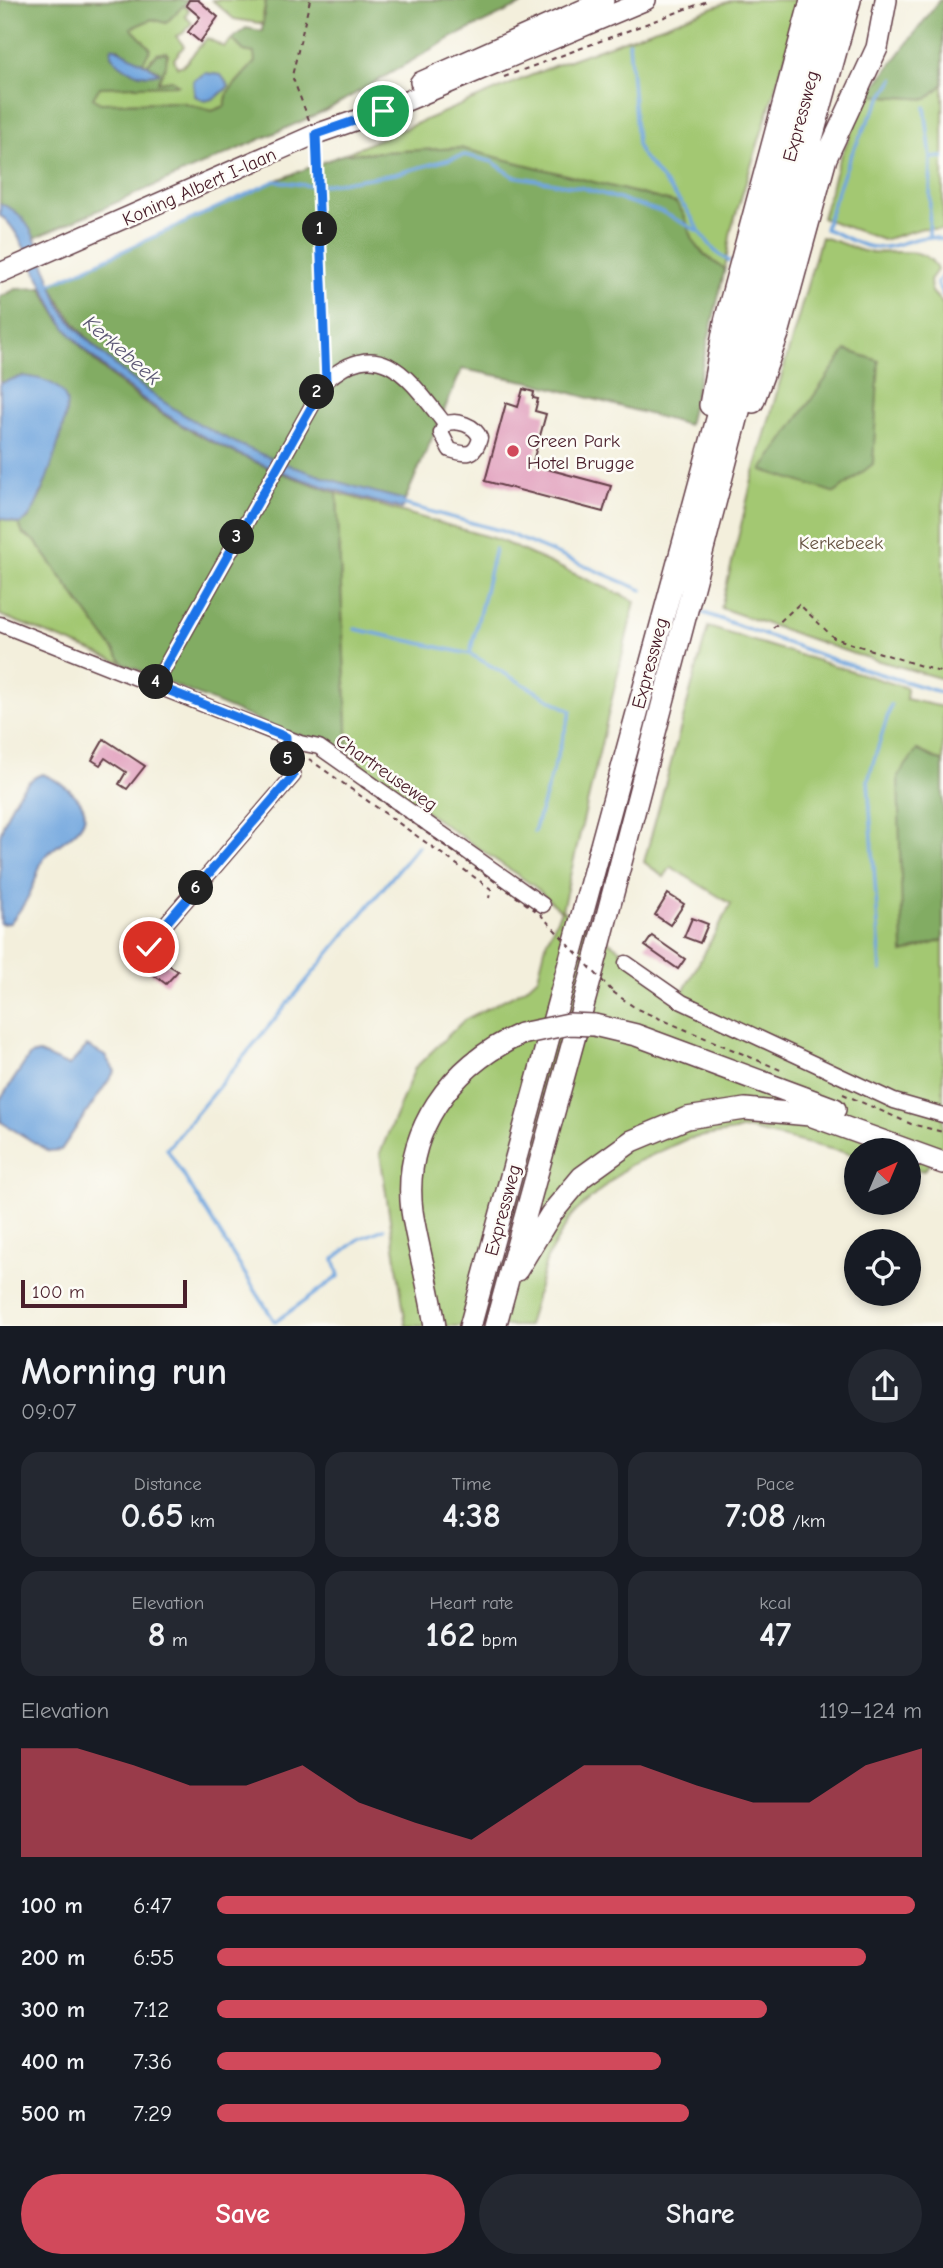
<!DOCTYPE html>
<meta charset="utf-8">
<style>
:root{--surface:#171b24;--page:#242831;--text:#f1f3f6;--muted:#9ea1a6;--accent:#d1495b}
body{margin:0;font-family:"Comic Neue",sans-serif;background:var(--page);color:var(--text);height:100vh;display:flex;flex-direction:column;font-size:26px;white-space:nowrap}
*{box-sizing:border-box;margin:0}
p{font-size:23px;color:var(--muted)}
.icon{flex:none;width:38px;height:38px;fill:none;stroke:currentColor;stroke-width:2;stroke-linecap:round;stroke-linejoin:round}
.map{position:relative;height:1326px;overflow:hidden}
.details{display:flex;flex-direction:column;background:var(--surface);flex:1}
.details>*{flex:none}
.needle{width:46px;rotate:44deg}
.tools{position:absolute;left:844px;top:1138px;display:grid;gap:14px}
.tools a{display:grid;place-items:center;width:77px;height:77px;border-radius:50%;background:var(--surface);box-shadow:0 4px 10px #0003;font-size:35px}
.scale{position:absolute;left:21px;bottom:18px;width:166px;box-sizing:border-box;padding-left:7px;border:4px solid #4a1f2b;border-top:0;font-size:19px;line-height:24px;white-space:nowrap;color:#4a1f2b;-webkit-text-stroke:5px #fdfcf7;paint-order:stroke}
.pin{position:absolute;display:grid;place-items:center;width:60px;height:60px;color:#fff;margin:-30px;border:4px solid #fff;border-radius:50%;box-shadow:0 2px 7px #0007}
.km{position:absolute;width:35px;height:35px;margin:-18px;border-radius:50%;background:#222;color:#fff;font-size:19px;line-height:35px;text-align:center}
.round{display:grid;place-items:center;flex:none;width:74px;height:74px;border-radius:37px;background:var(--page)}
.summary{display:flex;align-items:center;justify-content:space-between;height:119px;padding:0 21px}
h1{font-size:38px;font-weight:800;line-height:52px}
.stats{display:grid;grid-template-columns:repeat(3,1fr);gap:10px;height:119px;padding:7px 21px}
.stats div{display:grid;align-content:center;border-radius:18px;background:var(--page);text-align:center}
.stats b{font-size:35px;font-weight:800}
.stats small{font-size:19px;font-weight:400}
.stats p{font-size:19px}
.chart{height:196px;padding:14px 21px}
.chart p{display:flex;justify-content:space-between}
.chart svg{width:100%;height:126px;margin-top:7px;fill:var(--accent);opacity:.7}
.primary-button{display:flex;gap:14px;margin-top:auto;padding:14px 21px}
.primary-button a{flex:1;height:80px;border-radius:42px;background:var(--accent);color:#fff;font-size:28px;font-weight:800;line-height:80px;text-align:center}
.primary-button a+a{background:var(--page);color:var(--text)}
ul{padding:0 21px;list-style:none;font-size:23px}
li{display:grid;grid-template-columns:112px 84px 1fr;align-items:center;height:52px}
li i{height:18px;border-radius:9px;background:var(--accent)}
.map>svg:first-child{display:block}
.green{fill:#a3c872;stroke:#76744e;stroke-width:2}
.forest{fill:#82ac64;stroke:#666648;stroke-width:2}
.water{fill:#71a6de;stroke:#5e6284;stroke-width:2}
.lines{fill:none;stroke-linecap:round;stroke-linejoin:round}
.stream{stroke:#71a6de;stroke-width:3.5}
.building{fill:#df97b8}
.minor-casing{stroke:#633e46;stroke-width:17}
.major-casing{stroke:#633e46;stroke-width:22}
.highway-casing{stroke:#633e46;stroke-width:24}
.path{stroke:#633e46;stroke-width:2;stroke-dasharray:5 5;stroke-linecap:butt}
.minor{stroke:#fff;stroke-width:14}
.major{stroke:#fff;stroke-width:19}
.highway{stroke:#fff;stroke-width:21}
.highway-bridge-casing{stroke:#633e46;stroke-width:24;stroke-linecap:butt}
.path-bridge{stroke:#633e46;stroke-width:2;stroke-dasharray:5 5;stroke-linecap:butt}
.highway-bridge{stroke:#fff;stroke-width:21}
.route-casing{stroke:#fff;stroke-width:14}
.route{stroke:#1a73e8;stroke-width:9}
.poi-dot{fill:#d1495b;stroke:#fdfcf7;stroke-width:2.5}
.labels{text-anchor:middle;stroke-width:5;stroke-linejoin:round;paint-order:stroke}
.street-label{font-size:19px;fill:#4a1f2b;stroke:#fdfcf7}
.poi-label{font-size:19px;fill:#4a1f2b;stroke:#fdfcf7;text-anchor:start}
.park-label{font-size:19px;fill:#655240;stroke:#fdfcf7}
.water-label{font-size:21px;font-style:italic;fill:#5a5573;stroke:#fdfcf7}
</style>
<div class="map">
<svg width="943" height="1327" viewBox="0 0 943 1327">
<rect width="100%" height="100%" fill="#fdfcf7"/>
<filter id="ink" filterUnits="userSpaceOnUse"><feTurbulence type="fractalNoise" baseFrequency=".0143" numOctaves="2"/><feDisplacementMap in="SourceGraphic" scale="14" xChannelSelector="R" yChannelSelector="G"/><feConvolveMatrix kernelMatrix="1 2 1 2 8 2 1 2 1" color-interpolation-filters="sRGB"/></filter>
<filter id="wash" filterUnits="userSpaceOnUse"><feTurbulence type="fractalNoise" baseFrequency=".00686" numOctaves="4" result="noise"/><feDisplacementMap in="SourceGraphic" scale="28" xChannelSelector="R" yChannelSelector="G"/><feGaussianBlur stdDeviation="1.57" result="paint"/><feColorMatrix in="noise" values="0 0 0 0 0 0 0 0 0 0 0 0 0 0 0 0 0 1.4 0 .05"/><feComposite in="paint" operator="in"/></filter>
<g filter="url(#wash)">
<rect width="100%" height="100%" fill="#f3efdc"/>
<path class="green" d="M 212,0 L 266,0 L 263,15 L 265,24 L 234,19 Z
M 733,0 L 803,0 L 731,230 L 725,269 C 713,262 698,252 692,238 C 685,221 689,220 675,203 L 460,148 L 344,154 L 556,65 Z
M 183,5 L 189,10 L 185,16 L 192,23 L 182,34 L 176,36 L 184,46 L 174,59 L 177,67 L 184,65 L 207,38 L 224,47 L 232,39 L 244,51 L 255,53 L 255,62 L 228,92 L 225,106 L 212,111 L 181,102 L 100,103 L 94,100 L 93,94 L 100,87 L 177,84 L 172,80 L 158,82 L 168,55 L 152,58 L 147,65 L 143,62 L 131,28 L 152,19 L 166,23 Z
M 943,84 L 943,230 L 923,228 L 883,240 L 822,218 L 838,163 L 868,95 L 927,99 Z
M 821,237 C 836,240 849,247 863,251 C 886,257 927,241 937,270 L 930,280 L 931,291 L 943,304 L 943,679 L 854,654 L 721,608 L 752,480 Z
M 337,493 L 499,540 L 635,601 L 562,910 L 683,992 L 731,904 L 671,867 L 664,877 L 644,862 L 708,627 L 907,688 L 906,699 L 943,707 L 943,762 L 917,750 L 903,953 L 943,940 L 943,1150 L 923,1171 L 908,1167 L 908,1150 L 856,1150 L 856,1155 L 747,1129 L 687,1139 L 628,1166 L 572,1215 L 547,1258 L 528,1326 L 406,1326 L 380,1153 L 415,1068 L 464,1020 L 525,989 L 538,977 L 547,940 L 561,911 L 535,887 L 368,772 L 348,750 Z
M 0,518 L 19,524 L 23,534 L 35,541 L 124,664 L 0,615 Z"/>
<path class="forest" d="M 0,0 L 189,0 L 166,23 L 152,19 L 131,28 L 151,49 L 143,62 L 128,57 L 118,48 L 111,55 C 122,68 142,80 159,71 L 147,65 L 157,54 L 167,52 L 166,65 L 158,82 L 172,80 L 178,85 L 100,87 L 93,98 L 100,103 L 181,102 L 212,111 L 225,106 L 228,92 L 255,62 L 254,53 L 244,51 L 232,39 L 246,28 L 262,31 L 266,0 L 531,0 L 453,37 L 325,111 L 35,238 L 19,215 L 0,204 Z
M 940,0 L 943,0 L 943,84 L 927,99 L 868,95 Z
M 460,148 L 676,203 C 689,220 685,221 692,238 C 698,252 713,262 725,269 L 688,425 L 531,382 L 462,369 L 405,500 C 360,489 315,478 272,461 C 191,429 88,364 51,284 L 275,181 L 344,154 Z
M 42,288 C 93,397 230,457 337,493 L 348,750 L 281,730 L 124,664 L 35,541 L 23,534 L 19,524 L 28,519 L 44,489 L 24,376 L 0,383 L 0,297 L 16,289 Z
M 846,350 L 879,361 L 873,464 L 835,493 L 762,470 Z
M 917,750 L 943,762 L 943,940 L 903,953 L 898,776 Z"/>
<path class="water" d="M 112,47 C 120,49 153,68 159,73 C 141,79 122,69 111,55 Z
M 205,73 L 221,75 L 229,86 L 216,98 L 205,101 L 195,96 L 193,81 Z
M 0,204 C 39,214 44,275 60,305 C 69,321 81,334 94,346 C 184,432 287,471 405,500 L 402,509 C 275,476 165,435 73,337 C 50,314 21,224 0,216 Z
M 24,376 C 39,378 60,382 66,399 C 71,413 40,506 28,518 C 27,520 21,523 19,524 L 0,518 L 0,383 Z
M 43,774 C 61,782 99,805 79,828 C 68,841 52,846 43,860 C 38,868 37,877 33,886 C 28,900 20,911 10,923 L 1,924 C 0,913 0,847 0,835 C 6,814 20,780 43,774 Z
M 87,1046 L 105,1056 L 115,1071 L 61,1150 L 48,1151 L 1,1122 L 0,1100 L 30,1055 L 39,1053 L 69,1066 Z"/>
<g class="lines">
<path class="stream" d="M 629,42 L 637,144 L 641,154 L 687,210 L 699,230
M 894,79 C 859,130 843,170 825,229 C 842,234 855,245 872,247 C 897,251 919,230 943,240
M 925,107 L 931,158 L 929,237
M 931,158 L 943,157
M 323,185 L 395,174 L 465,155 L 493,162 L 513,176 L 583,188 L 662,212 L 700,232 L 715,251 L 729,261
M 943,275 L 937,283 L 943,295
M 47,286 L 275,181 L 311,186
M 399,503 L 502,531 L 642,590
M 701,612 L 837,661 L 943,693
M 355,629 L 470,654 L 571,711 L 534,832
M 470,653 L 495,549
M 881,970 L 868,780 L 891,705
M 384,1229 L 359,1239 L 334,1259 L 339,1276 L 275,1322 L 167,1149 L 418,846"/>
</g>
<g id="blocks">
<path class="building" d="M 189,0 L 198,0 L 218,17 L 200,42 L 188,32 L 200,17 L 186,5 Z
M 523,389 L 534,392 L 533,398 L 538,399 L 535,411 L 546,414 L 532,465 L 611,486 L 603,512 L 485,481 L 506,403 L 518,407 Z
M 104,739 L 145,766 L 127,789 L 119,784 L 126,772 L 105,758 L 100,765 L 92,760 Z
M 668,894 L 684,904 L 670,925 L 655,915 Z
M 692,918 L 708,924 L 700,943 L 684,937 Z
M 652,936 L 685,959 L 678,969 L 645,946 Z
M 159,959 L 178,971 L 166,984 L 146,969 Z"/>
</g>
</g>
<g filter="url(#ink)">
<use href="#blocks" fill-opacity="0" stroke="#633e46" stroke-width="2"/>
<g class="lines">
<defs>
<path id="minor" d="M 0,624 L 300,743 L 319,747 L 543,905
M 155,685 L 326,381 C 381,332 410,380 445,424 L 441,433 L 450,450 C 466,455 475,457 480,438 C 475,425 457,419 445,424
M 150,955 L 150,942 L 293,776 L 286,754 L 286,737
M 626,963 L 682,1002 L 894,1101 L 943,1115"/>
<path id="major" d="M 420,82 L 604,0
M 0,273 L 316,134 L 383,111 L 646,0"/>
<path id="highway" d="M 753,402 L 778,334 L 826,158 L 877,48 L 886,0
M 710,405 L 725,322 L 811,0
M 594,1025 L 636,1035 L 835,1109
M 517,1270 L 551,1214 L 582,1177 L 632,1141 L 687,1118 L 745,1109 L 810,1115 L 943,1163
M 435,1327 C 430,1288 418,1250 412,1211 C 402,1132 451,1065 521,1034
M 470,1327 L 831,0
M 495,1327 L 592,973 L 781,251 L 850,0"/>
</defs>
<use href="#minor" class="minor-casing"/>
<use href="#major" class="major-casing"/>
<use href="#highway" class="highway-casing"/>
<path class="path" d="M 504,77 L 710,0
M 309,120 L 292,76 L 310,0
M 317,151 L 325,366
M 773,628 L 799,604 L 834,638 L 943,673
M 309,759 L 491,889 L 489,898
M 613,992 L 637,1009 L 783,1071
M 843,1094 L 911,1124 L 943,1132"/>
<use href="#minor" class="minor"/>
<use href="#major" class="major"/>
<use href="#highway" class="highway"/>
<defs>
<path id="highway-bridge" d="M 521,1034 L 569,1024 L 594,1025"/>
</defs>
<use href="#highway-bridge" class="highway-bridge-casing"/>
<path class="path-bridge" d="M 361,786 L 539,913 L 613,992"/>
<use href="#highway-bridge" class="highway-bridge"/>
</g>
</g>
<g class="lines" filter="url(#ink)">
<defs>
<path id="route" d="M 149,947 L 150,942 L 293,776 L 286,754 L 286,737 L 155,685 L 326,381 L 316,134 L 383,111"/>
</defs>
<use href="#route" class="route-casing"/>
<use href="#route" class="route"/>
</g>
<circle class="poi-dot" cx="513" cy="451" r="7"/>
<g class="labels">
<g class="street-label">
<text transform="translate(800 116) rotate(-75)" y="7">Expressweg</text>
<text transform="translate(199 186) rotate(-24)" y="7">Koning Albert I-laan</text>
<text transform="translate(649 663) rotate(-75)" y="7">Expressweg</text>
<text transform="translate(387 772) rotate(35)" y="7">Chartreuseweg</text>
<text transform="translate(502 1210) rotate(-75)" y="7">Expressweg</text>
</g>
<g class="poi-label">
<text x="527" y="447">Green Park<tspan x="527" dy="22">Hotel Brugge</tspan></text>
</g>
<g class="park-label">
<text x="841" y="549">Kerkebeek</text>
</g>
<g class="water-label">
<text transform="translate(122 350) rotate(41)" y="7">Kerkebeek</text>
</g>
</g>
</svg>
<div class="tools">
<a><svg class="needle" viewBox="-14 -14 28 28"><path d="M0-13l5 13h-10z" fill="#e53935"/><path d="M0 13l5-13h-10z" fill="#9ea1a6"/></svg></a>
<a><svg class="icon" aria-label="locate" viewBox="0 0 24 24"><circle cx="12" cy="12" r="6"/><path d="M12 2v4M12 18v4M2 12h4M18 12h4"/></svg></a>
</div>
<div class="scale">100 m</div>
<div class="pin" style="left:383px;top:111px;background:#1e9e55"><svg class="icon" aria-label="arrive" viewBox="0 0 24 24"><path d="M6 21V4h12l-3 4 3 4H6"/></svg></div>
<div class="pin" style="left:149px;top:947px;background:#d93025"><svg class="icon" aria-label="check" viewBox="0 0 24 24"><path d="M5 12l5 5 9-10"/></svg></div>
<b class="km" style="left:320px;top:229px">1</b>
<b class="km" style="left:317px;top:392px">2</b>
<b class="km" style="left:237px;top:537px">3</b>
<b class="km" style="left:156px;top:682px">4</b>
<b class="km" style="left:288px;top:759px">5</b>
<b class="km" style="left:196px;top:888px">6</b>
</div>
<section class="details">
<div class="summary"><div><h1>Morning run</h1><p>09:07</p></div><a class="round"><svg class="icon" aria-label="share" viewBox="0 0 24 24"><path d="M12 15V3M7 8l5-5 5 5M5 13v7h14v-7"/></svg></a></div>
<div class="stats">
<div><p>Distance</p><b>0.65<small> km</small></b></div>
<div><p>Time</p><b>4:38</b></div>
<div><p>Pace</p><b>7:08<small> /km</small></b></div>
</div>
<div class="stats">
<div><p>Elevation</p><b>8<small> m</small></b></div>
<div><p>Heart rate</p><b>162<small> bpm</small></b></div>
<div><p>kcal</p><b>47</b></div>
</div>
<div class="chart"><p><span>Elevation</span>119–124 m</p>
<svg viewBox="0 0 160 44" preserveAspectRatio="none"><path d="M0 44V6L10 6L20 12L30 19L40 19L50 12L60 25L70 32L80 38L90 25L100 12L110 12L120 19L130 25L140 25L150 12L160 6V44z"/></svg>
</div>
<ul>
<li><b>100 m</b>6:47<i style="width:99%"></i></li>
<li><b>200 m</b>6:55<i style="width:92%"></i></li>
<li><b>300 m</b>7:12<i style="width:78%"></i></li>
<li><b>400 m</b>7:36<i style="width:63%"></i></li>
<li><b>500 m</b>7:29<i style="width:67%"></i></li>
</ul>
<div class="primary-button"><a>Save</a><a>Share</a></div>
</section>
